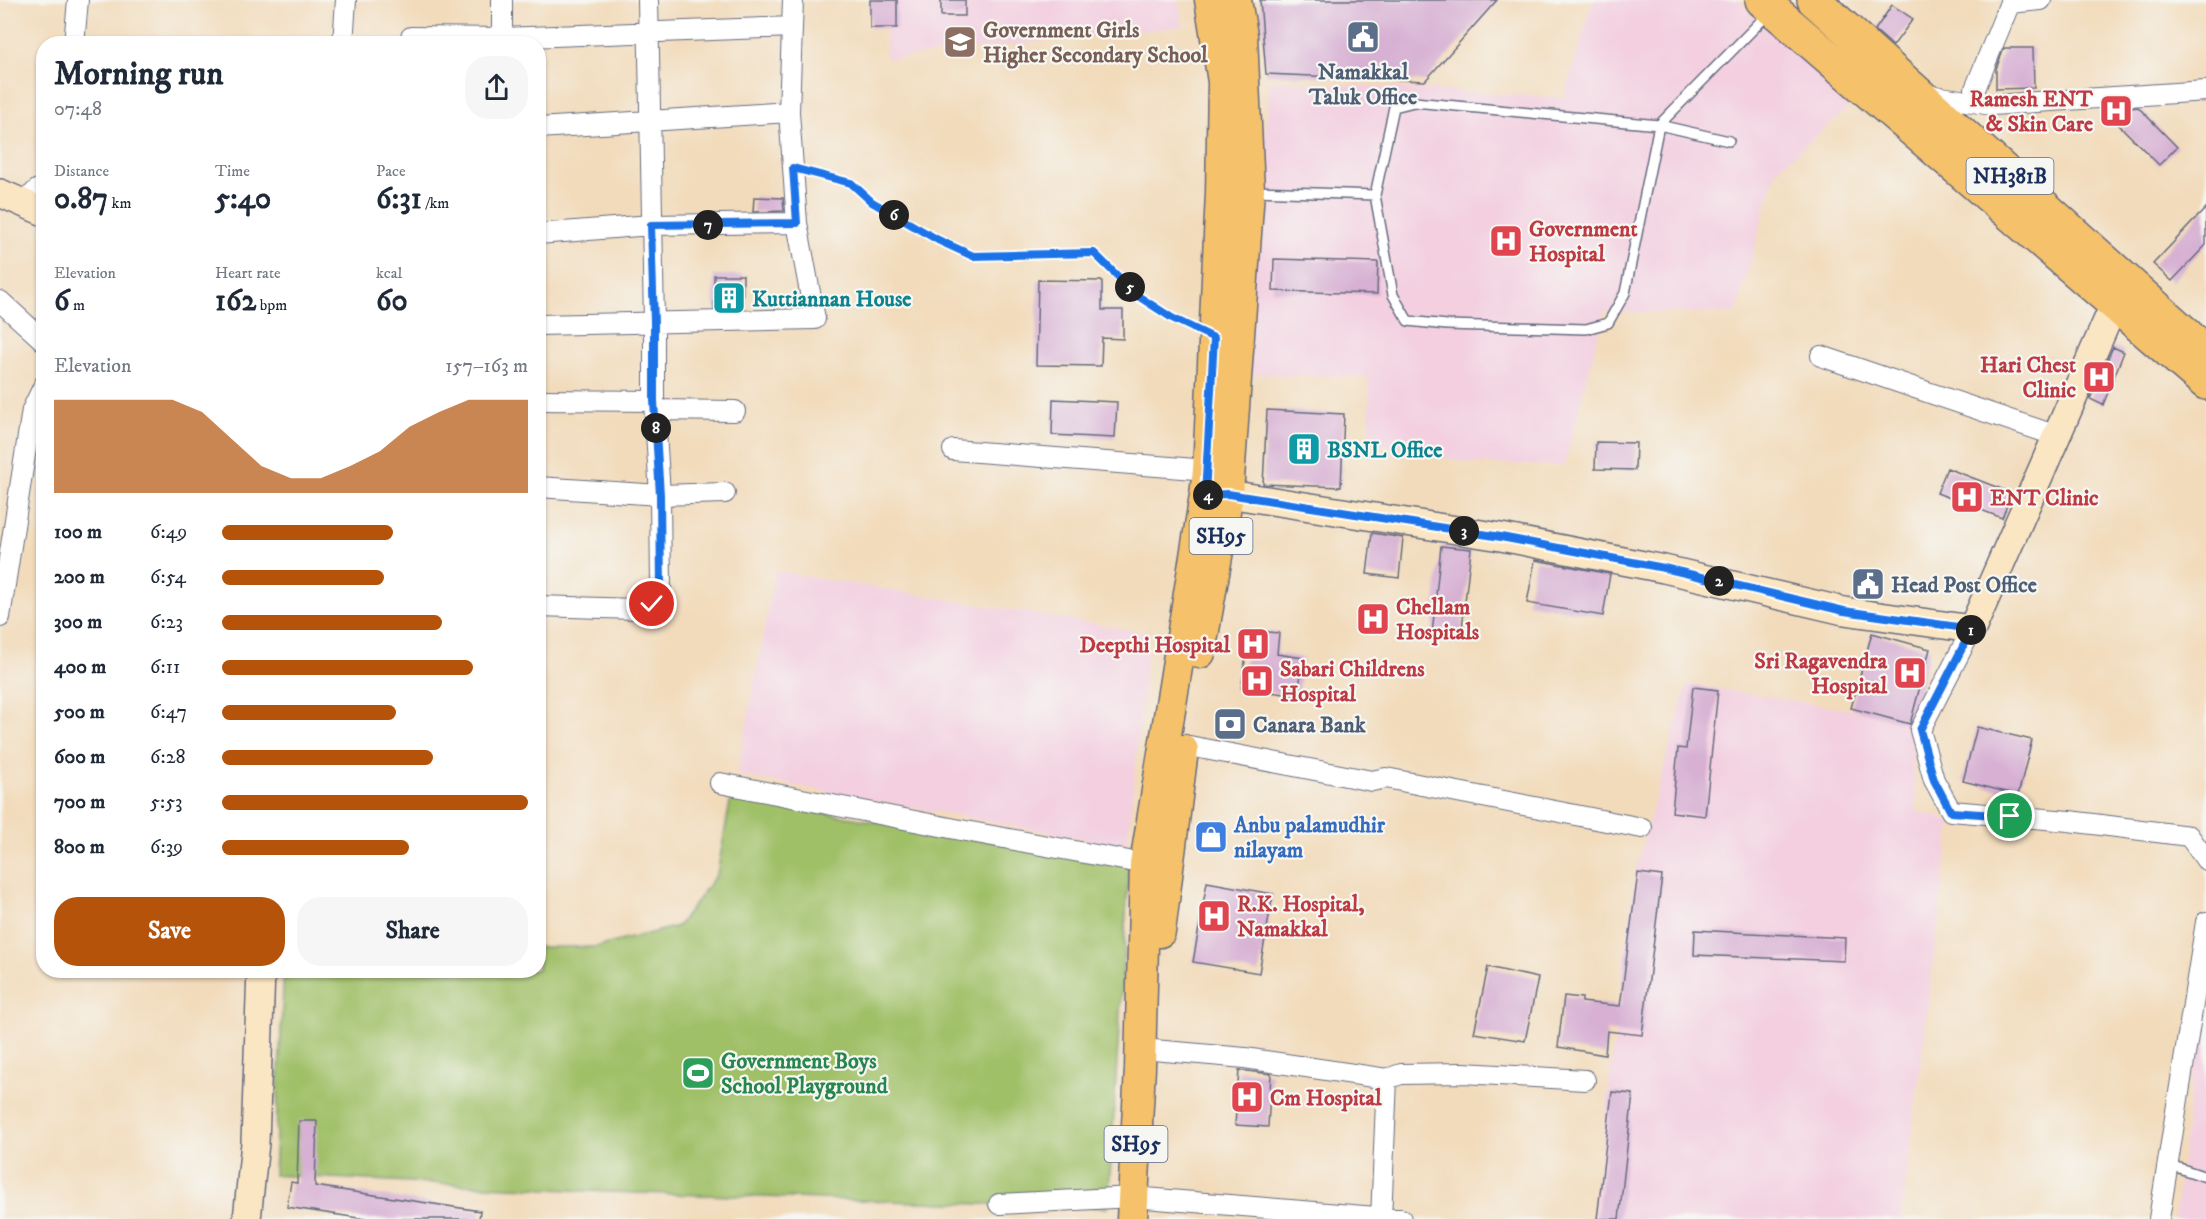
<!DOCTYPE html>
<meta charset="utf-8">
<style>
:root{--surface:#fff;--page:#f6f6f7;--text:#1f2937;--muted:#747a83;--accent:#b45309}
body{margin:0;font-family:"IM FELL DW Pica",serif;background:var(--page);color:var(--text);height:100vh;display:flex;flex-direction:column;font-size:22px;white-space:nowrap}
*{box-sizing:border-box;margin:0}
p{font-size:20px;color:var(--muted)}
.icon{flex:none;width:33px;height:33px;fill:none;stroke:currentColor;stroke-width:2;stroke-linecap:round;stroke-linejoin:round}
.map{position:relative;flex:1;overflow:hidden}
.panel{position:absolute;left:36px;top:36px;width:510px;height:942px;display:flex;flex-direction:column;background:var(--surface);border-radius:24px;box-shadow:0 2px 4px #0004}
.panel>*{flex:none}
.pin{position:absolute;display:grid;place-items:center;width:51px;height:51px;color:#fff;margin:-26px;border:3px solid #fff;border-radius:50%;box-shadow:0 2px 6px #0007}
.km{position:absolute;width:30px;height:30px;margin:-15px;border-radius:50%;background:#222;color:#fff;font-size:16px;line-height:30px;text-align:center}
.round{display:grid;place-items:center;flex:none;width:63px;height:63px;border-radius:24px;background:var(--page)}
.headline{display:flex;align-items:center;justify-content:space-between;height:102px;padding:0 18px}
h1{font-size:33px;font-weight:700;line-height:45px}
.figures{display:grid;grid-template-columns:repeat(3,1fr);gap:9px;height:102px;padding:6px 18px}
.figures div{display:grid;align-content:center}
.figures b{font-size:30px;font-weight:700}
.figures small{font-size:16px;font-weight:400}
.figures p{font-size:16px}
.chart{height:168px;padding:12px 18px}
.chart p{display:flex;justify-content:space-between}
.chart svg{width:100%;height:108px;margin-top:6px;fill:var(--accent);opacity:.7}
.primary-button{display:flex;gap:12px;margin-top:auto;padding:12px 18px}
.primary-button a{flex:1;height:69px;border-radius:24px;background:var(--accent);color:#fff;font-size:24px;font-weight:700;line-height:69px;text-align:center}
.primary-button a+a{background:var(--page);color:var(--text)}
ul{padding:0 18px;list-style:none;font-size:20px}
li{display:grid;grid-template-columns:96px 72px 1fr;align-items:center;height:45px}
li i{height:15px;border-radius:8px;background:var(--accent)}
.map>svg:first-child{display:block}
.built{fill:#f3cfe0}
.garden{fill:#a0c068;stroke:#5e7863;stroke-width:1.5}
.building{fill:#d7b0d3}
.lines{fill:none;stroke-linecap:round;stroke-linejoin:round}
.lane-casing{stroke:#666b7f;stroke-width:12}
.street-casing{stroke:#666b7f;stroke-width:22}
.secondary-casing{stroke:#666b7f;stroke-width:30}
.primary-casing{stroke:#666b7f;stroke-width:33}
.highway-casing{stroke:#666b7f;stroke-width:36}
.path{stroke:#666b7f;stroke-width:3;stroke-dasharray:1.5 4.5;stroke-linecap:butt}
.lane{stroke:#fff;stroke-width:9}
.street{stroke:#fff;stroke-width:20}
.secondary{stroke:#fbe6c4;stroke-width:27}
.primary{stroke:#f5c16b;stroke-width:30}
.highway{stroke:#f5c16b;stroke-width:33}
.route-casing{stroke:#fff;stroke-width:12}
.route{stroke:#1a73e8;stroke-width:8}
.labels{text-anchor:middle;stroke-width:4.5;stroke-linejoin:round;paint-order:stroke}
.shield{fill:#f6f6f2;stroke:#5d6b8a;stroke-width:1.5}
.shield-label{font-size:21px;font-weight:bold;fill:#1b2f5e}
.education-label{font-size:22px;font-weight:bold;fill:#785e54;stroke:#f6f6f2;text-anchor:start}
.service-label{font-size:22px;font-weight:bold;fill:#4e5e75;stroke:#f6f6f2;text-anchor:start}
.health-label{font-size:22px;font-weight:bold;fill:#be3a42;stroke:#f6f6f2;text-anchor:start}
.culture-label{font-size:22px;font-weight:bold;fill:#0d838f;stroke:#f6f6f2;text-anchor:start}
.shop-label{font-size:22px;font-weight:bold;fill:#366cbe;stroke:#f6f6f2;text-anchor:start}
.leisure-label{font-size:22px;font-weight:bold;fill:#27864d;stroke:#f6f6f2;text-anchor:start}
</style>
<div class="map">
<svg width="2206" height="1219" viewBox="0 0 2206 1219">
<rect width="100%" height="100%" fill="#f6f6f2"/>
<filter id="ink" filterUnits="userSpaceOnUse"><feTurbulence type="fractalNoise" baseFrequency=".0167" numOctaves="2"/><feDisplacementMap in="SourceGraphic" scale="12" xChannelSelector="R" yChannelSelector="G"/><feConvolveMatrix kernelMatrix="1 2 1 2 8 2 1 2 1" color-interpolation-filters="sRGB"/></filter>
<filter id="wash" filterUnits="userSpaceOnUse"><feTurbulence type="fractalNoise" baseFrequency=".008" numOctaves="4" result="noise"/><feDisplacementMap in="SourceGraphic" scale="24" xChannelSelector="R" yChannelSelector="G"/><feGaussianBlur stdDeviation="1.35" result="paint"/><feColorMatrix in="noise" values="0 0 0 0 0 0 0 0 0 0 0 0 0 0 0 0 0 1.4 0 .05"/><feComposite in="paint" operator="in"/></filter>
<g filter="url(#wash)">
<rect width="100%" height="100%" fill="#f2dbbb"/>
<path class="built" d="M 884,0 L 1178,0 L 1183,26 L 886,59 Z
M 1593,0 L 1739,0 L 1853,104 L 1776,171 L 1736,313 L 1604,312 L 1564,466 L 1468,463 L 1370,441 L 1369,377 L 1245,374 L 1270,80 L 1564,98 Z
M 775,571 L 1149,633 L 1127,847 L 737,775 Z
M 1687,684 L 1909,719 L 1917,811 L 1951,821 L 1901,1219 L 1593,1219 L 1636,868 Z
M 2199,1028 L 2206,1029 L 2206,1219 L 2174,1219 Z"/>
<path class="garden" d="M 731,797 L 1129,865 L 1108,1208 L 608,1192 L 274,1175 L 284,971 L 538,970 L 539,947 L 596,947 L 678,926 L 717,874 Z"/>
<g id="blocks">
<path class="building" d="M 870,0 L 897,0 L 897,28 L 870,28 Z
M 941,0 L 965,0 L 965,16 L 941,16 Z
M 1260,0 L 1497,0 L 1425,81 L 1266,74 Z
M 1892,5 L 1913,19 L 1893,46 L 1875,30 Z
M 2004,48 L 2033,48 L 2034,88 L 1996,89 L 1996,69 Z
M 2138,107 L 2177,147 L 2159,165 L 2112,118 L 2122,109 Z
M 754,197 L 783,198 L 784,211 L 753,212 Z
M 2206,208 L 2206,245 L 2172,281 L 2153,264 Z
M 1274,259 L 1378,262 L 1377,294 L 1273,291 Z
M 714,275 L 743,275 L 743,309 L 714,309 Z
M 1038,280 L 1102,281 L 1102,310 L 1123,310 L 1123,339 L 1102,338 L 1101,366 L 1036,365 Z
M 2113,347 L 2124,352 L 2103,405 L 2090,399 Z
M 1053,399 L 1117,402 L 1115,438 L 1052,435 Z
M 1267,410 L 1344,414 L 1341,487 L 1263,484 Z
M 1596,442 L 1636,443 L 1635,470 L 1595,469 Z
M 1947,468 L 2012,493 L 2002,518 L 1937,493 Z
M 1372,533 L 1403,538 L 1399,578 L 1367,574 Z
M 1441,546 L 1471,549 L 1461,637 L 1432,634 Z
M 1535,560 L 1610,574 L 1603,616 L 1527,603 Z
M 1247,630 L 1279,633 L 1277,654 L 1303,658 L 1298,696 L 1241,688 L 1247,648 L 1245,648 Z
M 1872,633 L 1930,649 L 1910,724 L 1851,708 Z
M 1693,687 L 1718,690 L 1705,816 L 1672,812 L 1678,748 L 1686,749 Z
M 1977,727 L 2032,740 L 2018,795 L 1963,781 Z
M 1638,873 L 1662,876 L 1642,1035 L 1607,1031 L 1605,1055 L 1558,1047 L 1564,996 L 1582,998 L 1582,1002 L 1620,1006 Z
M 1207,882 L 1273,894 L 1259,973 L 1193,962 Z
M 1695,930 L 1845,938 L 1844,961 L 1694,955 Z
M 1488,967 L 1538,978 L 1525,1041 L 1474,1033 Z
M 1239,1070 L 1271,1074 L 1268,1127 L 1235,1125 Z
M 1612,1092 L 1633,1094 L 1619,1219 L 1597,1219 Z
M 299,1121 L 317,1121 L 315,1186 L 480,1211 L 479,1219 L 365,1219 L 287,1207 L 291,1182 L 297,1183 Z"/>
</g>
</g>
<g filter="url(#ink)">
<use href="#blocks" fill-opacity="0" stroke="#666b7f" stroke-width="1.5"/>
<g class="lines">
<defs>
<path id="lane" d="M 1729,141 L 1659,125 L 1414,102 L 1394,107 L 1375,195 L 1393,295 L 1408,321 L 1447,325 L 1586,329 L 1608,323 L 1625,293 L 1659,125 L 1768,14
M 1253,191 L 1375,195
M 2167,1164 L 2206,1177"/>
<path id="street" d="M 502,0 L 502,44
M 2010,3 L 2041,0
M 411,37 L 502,38 L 792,27
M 74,44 L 78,0
M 343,44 L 346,0
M 1922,94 L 1992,105 L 2206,91
M 1973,102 L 1975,102 L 1975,89 L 2011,0
M 538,128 L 789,112
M 23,203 L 38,189 L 44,188
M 538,234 L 651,225 L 797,223
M 0,301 L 44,341
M 538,325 L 815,319 L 797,223 L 789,112 L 793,0
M 1821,356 L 2057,436
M 538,400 L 654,401
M 655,410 L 735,411
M 953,450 L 1208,470
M 538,487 L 660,495 L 725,493
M 538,606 L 635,609 L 652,604 L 661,588 L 660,495 L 654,401 L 654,323 L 648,0
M 0,617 L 32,410 L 44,385
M 1972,629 L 1920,730 L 1934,780 L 1951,811 L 2069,821 L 2189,836 L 2206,860
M 1184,745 L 1372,781 L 1386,778 L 1642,828
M 720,783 L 971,832 L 1145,864
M 1142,1049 L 1245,1058 L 1387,1079 L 1401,1074 L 1463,1073 L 1585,1080
M 999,1204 L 1133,1197 L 1401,1219
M 1381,1219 L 1387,1079
M 2159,1219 L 2206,922"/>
<path id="secondary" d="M 0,193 L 44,212
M 1206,495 L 1228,494 L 1501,537 L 1664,569 L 1844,611 L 1972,629 L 2114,305 L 2127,289
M 247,1219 L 255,1143 L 261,970"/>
<path id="primary" d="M 1200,653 L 1228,494 L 1249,191 L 1242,35 L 1236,0
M 1160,932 L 1183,750
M 1132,1219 L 1140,1068 L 1145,864 L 1205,495 L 1208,470 L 1221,193 L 1223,82 L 1210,0"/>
<path id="highway" d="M 1762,0 L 2206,383
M 1814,0 L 2206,352"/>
</defs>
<use href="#lane" class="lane-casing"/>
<use href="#street" class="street-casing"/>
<use href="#secondary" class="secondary-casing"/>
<use href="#primary" class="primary-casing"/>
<use href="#highway" class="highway-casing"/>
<path class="path" d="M 811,172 L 851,183 L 872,202 L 938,240 L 973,256 L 1094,253 C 1126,283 1150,308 1191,327"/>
<use href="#lane" class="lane"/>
<use href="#street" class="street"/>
<use href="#secondary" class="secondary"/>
<use href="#primary" class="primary"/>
<use href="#highway" class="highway"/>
</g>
</g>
<g class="lines" filter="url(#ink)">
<defs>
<path id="route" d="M 652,604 L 661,588 L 660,495 L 654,401 L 654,323 L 651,225 L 797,223 L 793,168 L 851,183 L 872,202 L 938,240 L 973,256 L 1094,253 L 1138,296 L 1172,318 L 1214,338 L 1205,495 L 1228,494 L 1501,537 L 1664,568 L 1844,611 L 1972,629 L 1920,730 L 1934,780 L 1951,812 L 2010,816"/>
</defs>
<use href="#route" class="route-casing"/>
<use href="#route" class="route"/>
</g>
<defs>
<symbol id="civic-square" viewBox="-11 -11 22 22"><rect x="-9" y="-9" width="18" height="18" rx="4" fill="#5c6f8a" stroke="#f6f6f2"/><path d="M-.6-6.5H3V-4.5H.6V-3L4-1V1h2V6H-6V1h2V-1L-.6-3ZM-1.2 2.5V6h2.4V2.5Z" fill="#fff"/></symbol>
<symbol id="school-square" viewBox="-11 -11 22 22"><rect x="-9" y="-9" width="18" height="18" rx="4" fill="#8d6e63" stroke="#f6f6f2"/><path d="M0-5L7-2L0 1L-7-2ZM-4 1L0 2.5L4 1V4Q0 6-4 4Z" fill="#fff"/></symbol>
<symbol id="hospital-square" viewBox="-11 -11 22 22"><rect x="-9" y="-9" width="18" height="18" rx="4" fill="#e0444e" stroke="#f6f6f2"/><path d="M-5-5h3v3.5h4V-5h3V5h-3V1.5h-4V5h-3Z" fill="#fff"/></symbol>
<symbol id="building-square" viewBox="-11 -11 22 22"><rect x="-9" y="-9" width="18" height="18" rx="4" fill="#0f9aa8" stroke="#f6f6f2"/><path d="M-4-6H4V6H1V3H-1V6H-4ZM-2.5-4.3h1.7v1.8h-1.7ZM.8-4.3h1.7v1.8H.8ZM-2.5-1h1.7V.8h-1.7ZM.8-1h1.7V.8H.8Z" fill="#fff"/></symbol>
<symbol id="bank-square" viewBox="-11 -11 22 22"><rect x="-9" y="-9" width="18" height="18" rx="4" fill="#5c6f8a" stroke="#f6f6f2"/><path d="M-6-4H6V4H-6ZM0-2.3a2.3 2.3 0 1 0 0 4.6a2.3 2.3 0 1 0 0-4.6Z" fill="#fff"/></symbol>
<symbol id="shop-square" viewBox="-11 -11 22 22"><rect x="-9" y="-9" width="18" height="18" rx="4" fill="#3f7fe0" stroke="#f6f6f2"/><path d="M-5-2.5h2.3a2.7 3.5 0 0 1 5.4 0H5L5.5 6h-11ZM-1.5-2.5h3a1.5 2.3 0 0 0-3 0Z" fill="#fff"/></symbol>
<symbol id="stadium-square" viewBox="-11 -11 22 22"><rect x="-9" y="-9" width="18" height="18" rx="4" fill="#2e9e5b" stroke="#f6f6f2"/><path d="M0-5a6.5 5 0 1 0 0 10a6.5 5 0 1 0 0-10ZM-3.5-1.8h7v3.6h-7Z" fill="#fff"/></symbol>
</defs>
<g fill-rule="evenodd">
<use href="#civic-square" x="1344" y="18" width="38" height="38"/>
<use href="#school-square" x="941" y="23" width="38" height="38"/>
<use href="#hospital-square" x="2097" y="92" width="38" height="38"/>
<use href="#hospital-square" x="1487" y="222" width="38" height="38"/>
<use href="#building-square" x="710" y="279" width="38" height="38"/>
<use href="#hospital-square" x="2080" y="358" width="38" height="38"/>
<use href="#building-square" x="1285" y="430" width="38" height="38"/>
<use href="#hospital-square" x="1948" y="478" width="38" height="38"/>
<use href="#civic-square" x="1849" y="565" width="38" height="38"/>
<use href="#hospital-square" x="1354" y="600" width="38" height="38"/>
<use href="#hospital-square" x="1234" y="625" width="38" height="38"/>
<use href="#hospital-square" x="1891" y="654" width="38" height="38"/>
<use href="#hospital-square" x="1238" y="662" width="38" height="38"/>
<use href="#bank-square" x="1211" y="705" width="38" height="38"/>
<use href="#shop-square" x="1192" y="818" width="38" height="38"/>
<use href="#hospital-square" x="1195" y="897" width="38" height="38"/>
<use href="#stadium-square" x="679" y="1054" width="38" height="38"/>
<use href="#hospital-square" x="1228" y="1078" width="38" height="38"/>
</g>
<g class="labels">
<g class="shield">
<rect x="1966.5" y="158" width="87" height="36" rx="4.5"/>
<rect x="1189.5" y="518" width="63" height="36" rx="4.5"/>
<rect x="1104.5" y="1126" width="63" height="36" rx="4.5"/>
</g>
<g class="shield-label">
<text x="2010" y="183">NH381B</text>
<text x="1221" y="543">SH95</text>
<text x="1136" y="1151">SH95</text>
</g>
<g class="education-label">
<text x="983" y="37">Government Girls<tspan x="983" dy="25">Higher Secondary School</tspan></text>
</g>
<g class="service-label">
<text x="1363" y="79" text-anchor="middle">Namakkal<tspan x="1363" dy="25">Taluk Office</tspan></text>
<text x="1891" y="592">Head Post Office</text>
<text x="1253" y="732">Canara Bank</text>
</g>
<g class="health-label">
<text x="2093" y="106" text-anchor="end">Ramesh ENT<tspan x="2093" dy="25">&amp; Skin Care</tspan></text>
<text x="1529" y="236">Government<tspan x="1529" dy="25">Hospital</tspan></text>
<text x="2076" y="372" text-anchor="end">Hari Chest<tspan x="2076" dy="25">Clinic</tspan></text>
<text x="1990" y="505">ENT Clinic</text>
<text x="1396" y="614">Chellam<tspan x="1396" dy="25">Hospitals</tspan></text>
<text x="1230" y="652" text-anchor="end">Deepthi Hospital</text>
<text x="1887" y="668" text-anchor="end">Sri Ragavendra<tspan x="1887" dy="25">Hospital</tspan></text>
<text x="1280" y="676">Sabari Childrens<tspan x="1280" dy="25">Hospital</tspan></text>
<text x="1237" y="911">R.K. Hospital,<tspan x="1237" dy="25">Namakkal</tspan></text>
<text x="1270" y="1105">Cm Hospital</text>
</g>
<g class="culture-label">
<text x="752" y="306">Kuttiannan House</text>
<text x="1327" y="457">BSNL Office</text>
</g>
<g class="shop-label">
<text x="1234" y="832">Anbu palamudhir<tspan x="1234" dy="25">nilayam</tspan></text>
</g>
<g class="leisure-label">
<text x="721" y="1068">Government Boys<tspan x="721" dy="25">School Playground</tspan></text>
</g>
</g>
</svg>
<div class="pin" style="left:2010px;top:816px;background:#1e9e55"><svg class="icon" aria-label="arrive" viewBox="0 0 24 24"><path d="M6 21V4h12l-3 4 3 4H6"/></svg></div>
<div class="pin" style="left:652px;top:604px;background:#d93025"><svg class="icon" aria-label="check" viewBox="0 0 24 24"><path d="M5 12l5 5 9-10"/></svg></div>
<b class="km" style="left:1971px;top:630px">1</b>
<b class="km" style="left:1719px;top:581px">2</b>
<b class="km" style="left:1464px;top:531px">3</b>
<b class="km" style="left:1208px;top:495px">4</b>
<b class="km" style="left:1130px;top:287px">5</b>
<b class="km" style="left:894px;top:215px">6</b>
<b class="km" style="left:708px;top:225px">7</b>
<b class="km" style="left:656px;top:428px">8</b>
<section class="panel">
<div class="headline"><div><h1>Morning run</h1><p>07:48</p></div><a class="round"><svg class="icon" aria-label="share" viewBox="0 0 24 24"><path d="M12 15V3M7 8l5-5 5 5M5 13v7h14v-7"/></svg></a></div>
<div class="figures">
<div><p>Distance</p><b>0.87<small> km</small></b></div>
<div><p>Time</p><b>5:40</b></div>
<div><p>Pace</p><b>6:31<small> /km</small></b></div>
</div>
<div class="figures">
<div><p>Elevation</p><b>6<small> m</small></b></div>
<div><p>Heart rate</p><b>162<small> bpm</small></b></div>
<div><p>kcal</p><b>60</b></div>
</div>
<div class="chart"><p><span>Elevation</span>157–163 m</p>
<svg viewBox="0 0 160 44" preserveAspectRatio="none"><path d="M0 44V6L10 6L20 6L30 6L40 6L50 11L60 22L70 33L80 38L90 38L100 33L110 27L120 17L130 11L140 6L150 6L160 6V44z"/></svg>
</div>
<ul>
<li><b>100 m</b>6:49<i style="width:56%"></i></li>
<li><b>200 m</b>6:54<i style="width:53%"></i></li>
<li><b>300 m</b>6:23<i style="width:72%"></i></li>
<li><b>400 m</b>6:11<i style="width:82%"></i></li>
<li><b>500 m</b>6:47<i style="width:57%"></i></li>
<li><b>600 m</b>6:28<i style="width:69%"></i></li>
<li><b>700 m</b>5:53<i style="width:100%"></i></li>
<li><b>800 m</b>6:39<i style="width:61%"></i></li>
</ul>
<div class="primary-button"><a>Save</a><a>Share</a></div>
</section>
</div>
